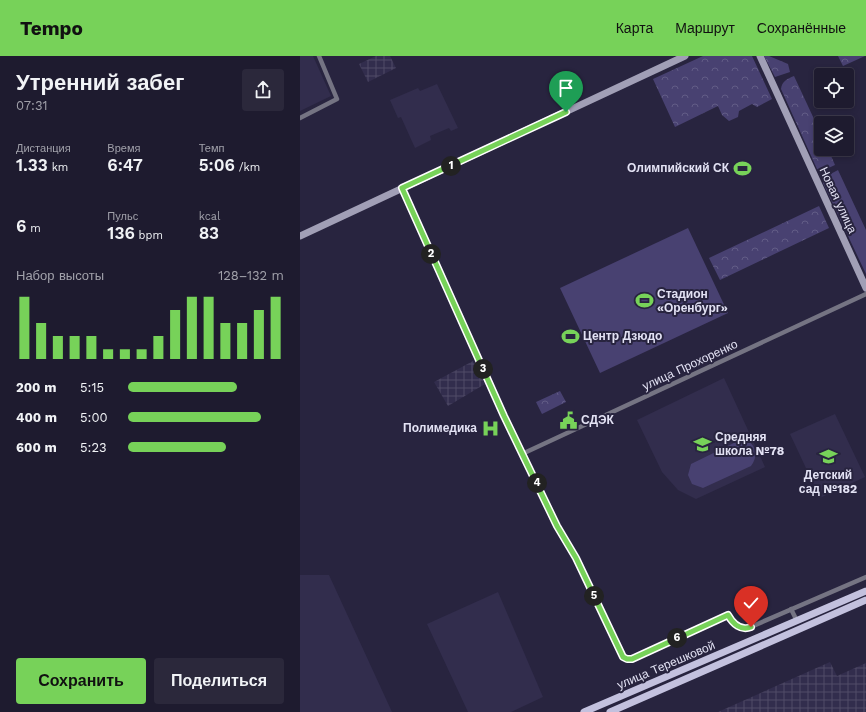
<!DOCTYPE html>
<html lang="ru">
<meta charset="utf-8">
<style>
:root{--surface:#1e1b2f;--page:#2b283b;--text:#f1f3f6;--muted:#a1a1aa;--line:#3c394b;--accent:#77d259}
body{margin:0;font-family:"Work Sans",sans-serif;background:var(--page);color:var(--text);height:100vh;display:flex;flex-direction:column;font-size:15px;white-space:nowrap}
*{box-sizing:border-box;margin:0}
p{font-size:13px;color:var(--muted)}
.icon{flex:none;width:22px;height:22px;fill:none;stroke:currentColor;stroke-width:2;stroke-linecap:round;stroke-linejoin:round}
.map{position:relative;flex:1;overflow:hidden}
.side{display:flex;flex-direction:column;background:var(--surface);width:300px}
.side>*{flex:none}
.buttons{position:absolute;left:514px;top:12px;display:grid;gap:8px}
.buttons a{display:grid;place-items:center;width:40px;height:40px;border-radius:4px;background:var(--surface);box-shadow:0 2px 6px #0003,0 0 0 1px var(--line);font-size:20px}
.pin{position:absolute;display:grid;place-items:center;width:34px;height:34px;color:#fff;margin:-41px -17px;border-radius:50% 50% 50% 0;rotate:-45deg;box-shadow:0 0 4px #0007}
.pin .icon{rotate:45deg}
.km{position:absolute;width:20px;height:20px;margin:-10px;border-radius:50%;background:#222;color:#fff;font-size:11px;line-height:20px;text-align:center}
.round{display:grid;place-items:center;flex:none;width:42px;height:42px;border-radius:4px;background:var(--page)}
.summary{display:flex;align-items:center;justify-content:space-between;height:68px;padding:0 16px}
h1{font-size:22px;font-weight:600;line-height:30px}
.metrics{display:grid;grid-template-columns:repeat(3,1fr);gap:6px;height:68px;padding:4px 16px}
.metrics div{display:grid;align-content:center}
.metrics b{font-size:17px;font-weight:600}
.metrics small{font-size:11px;font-weight:400}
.metrics p{font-size:11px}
.chart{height:112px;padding:8px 16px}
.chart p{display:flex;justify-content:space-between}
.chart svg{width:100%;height:72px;margin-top:4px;stroke:var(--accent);stroke-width:6}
.cta{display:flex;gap:8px;margin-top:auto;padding:8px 16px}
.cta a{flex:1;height:46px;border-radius:4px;background:var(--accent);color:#111;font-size:16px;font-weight:600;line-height:46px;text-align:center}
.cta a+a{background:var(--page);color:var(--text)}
ul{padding:0 16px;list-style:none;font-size:13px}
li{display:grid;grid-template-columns:64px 48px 1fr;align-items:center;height:30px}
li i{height:10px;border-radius:5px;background:var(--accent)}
header{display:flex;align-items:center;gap:24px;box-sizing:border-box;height:56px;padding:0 20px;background:var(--accent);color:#111}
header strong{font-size:19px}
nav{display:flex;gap:22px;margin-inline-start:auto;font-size:14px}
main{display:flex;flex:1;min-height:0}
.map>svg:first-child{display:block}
.built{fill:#322d4d}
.industrial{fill:url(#industrial-grid)}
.green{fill:#484171}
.park{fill:url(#park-crowns)}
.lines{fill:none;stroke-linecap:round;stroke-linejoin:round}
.street{stroke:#757483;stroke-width:4.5}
.secondary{stroke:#a19fb6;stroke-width:7}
.primary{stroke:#c3c1de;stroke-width:7}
.route-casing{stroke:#fff;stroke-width:8}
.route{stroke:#77d259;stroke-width:5}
.labels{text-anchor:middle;stroke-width:4;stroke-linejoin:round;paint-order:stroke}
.poi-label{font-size:12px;font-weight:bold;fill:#e3e2f4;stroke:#28243f;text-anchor:start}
.street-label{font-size:12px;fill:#e3e2f4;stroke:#28243f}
</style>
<header>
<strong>Tempo</strong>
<nav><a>Карта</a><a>Маршрут</a><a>Сохранённые</a></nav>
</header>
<main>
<section class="side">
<div class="summary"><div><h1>Утренний забег</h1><p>07:31</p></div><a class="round"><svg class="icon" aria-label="share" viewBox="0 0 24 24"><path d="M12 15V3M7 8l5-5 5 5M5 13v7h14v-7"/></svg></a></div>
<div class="metrics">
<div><p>Дистанция</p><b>1.33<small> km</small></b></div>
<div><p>Время</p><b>6:47</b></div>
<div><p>Темп</p><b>5:06<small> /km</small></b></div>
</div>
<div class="metrics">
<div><b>6<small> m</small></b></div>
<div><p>Пульс</p><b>136<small> bpm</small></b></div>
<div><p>kcal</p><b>83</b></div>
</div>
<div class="chart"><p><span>Набор высоты</span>128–132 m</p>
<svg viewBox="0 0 160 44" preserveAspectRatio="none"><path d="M5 44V6M15 44V22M25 44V30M35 44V30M45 44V30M55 44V38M65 44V38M75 44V38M85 44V30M95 44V14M105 44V6M115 44V6M125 44V22M135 44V22M145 44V14M155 44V6"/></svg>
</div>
<ul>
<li><b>200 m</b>5:15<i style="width:70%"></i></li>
<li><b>400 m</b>5:00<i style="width:85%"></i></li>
<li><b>600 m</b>5:23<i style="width:63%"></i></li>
</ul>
<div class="cta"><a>Сохранить</a><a>Поделиться</a></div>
</section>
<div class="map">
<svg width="566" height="656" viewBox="0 0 566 656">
<defs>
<pattern id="industrial-grid" width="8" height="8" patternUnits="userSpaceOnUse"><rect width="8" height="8" fill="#322d4d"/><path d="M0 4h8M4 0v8" fill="none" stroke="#504b67"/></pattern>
<pattern id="park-crowns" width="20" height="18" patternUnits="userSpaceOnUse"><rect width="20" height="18" fill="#484171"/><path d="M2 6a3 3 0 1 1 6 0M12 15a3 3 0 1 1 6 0" fill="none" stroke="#625c86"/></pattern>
</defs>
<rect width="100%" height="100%" fill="#28243f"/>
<path class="built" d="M 0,0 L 13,0 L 31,40 L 0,55 Z
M 137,28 L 158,72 L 151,75 L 149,72 L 130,80 L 131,84 L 115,92 L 101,61 L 98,62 L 90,44 L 118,32 L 120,35 Z
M 424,322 L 465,411 L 396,443 L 378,434 L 362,416 L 337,364 Z
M 535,358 L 565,421 L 520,442 L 490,378 Z
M 0,519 L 29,519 L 92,656 L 0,656 Z
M 198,536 L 243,641 L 211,656 L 168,656 L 127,568 Z"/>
<path class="industrial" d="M 76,0 L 90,0 L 96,12 L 68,26 L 59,8 Z
M 173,305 L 185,328 L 148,350 L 134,326 Z
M 530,606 L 537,620 L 566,607 L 566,656 L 418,656 Z"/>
<path class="green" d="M 538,114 L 566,174 L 566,218 L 523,127 L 523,122 Z
M 388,172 L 428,257 L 300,317 L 260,232 Z
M 445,383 C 456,389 459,399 451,410 L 403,432 L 392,428 L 388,419 L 391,408 L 440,384 Z"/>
<path class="park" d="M 403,0 L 452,0 L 472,43 L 457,51 L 452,48 L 439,55 L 438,61 L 429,65 L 422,59 L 418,50 L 375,71 L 353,23 Z
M 464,0 L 469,0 L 488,8 L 490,16 L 475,21 Z
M 538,0 L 565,0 L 543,10 Z
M 494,20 L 521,78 L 521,93 L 528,93 L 535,109 L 522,115 L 517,113 L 481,33 C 482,25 487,23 494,20 Z
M 519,150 L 529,172 L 420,224 L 409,202 Z
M 260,335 L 266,346 L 242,358 L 236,346 Z"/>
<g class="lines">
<path class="street" d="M 0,62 L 37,43 L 19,0
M 102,133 L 204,360 L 257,470 L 276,502 L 323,601 L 327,603 L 332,603 L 428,559 L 432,566 L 446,573 L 566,521
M 222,398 L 566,238
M 491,553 L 497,565"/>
<path class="secondary" d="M 460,0 L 566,232
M 0,180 L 385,0"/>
<path class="primary" d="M 284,656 L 566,535
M 310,656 L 566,544"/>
</g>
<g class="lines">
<defs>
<path id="route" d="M 266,56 L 102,132 L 204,360 L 257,470 L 276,502 L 323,601 L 327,603 L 332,603 L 428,559 C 433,568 441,575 451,571"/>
</defs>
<use href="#route" class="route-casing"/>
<use href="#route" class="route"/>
</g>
<defs>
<symbol id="stadium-bare" viewBox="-9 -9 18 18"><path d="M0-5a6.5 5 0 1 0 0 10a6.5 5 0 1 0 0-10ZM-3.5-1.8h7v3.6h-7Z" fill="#77d259" stroke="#28243f" stroke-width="2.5" paint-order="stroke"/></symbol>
<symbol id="civic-bare" viewBox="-9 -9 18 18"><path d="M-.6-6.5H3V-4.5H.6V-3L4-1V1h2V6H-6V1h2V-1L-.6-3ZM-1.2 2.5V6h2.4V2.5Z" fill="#77d259" stroke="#28243f" stroke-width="2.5" paint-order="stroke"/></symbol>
<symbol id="hospital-bare" viewBox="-9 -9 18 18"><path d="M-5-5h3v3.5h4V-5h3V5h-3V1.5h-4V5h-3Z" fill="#77d259" stroke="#28243f" stroke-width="2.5" paint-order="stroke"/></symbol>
<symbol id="school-bare" viewBox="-9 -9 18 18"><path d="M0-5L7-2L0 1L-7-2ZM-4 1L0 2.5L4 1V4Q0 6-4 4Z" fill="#77d259" stroke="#28243f" stroke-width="2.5" paint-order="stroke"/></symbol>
</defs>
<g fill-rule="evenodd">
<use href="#stadium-bare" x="430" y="100" width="25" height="25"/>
<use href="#stadium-bare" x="332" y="232" width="25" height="25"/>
<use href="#stadium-bare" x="258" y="268" width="25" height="25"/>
<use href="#civic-bare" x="256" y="352" width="25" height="25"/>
<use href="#hospital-bare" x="178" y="360" width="25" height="25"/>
<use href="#school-bare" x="390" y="376" width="25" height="25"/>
<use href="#school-bare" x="516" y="388" width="25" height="25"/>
</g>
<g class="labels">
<g class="poi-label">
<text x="429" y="116" text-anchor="end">Олимпийский СК</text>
<text x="357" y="242">Стадион<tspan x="357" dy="14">«Оренбург»</tspan></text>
<text x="283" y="284">Центр Дзюдо</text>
<text x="281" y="368">СДЭК</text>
<text x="177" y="376" text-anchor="end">Полимедика</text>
<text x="415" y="385">Средняя<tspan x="415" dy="14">школа №78</tspan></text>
<text x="528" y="423" text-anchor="middle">Детский<tspan x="528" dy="14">сад №182</tspan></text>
</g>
<g class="street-label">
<text transform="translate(538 144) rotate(65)" y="4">Новая улица</text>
<text transform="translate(390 309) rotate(-25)" y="4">улица Прохоренко</text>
<text transform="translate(366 609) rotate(-23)" y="4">улица Терешковой</text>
</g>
</g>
</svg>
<div class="buttons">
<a><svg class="icon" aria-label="locate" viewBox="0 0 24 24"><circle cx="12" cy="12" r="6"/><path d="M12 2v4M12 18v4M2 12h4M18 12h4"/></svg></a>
<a><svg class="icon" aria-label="layers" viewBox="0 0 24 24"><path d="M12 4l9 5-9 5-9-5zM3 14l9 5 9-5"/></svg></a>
</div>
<div class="pin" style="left:266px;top:56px;background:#1e9e55"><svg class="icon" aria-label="arrive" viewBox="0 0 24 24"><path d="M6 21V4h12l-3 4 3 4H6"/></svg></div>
<div class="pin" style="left:451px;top:571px;background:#d93025"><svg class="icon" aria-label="check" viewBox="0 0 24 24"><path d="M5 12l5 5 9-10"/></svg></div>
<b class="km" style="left:151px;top:110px">1</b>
<b class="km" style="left:131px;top:198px">2</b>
<b class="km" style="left:183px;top:313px">3</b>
<b class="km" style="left:237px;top:427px">4</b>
<b class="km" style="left:294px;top:540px">5</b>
<b class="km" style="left:377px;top:582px">6</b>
</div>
</main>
